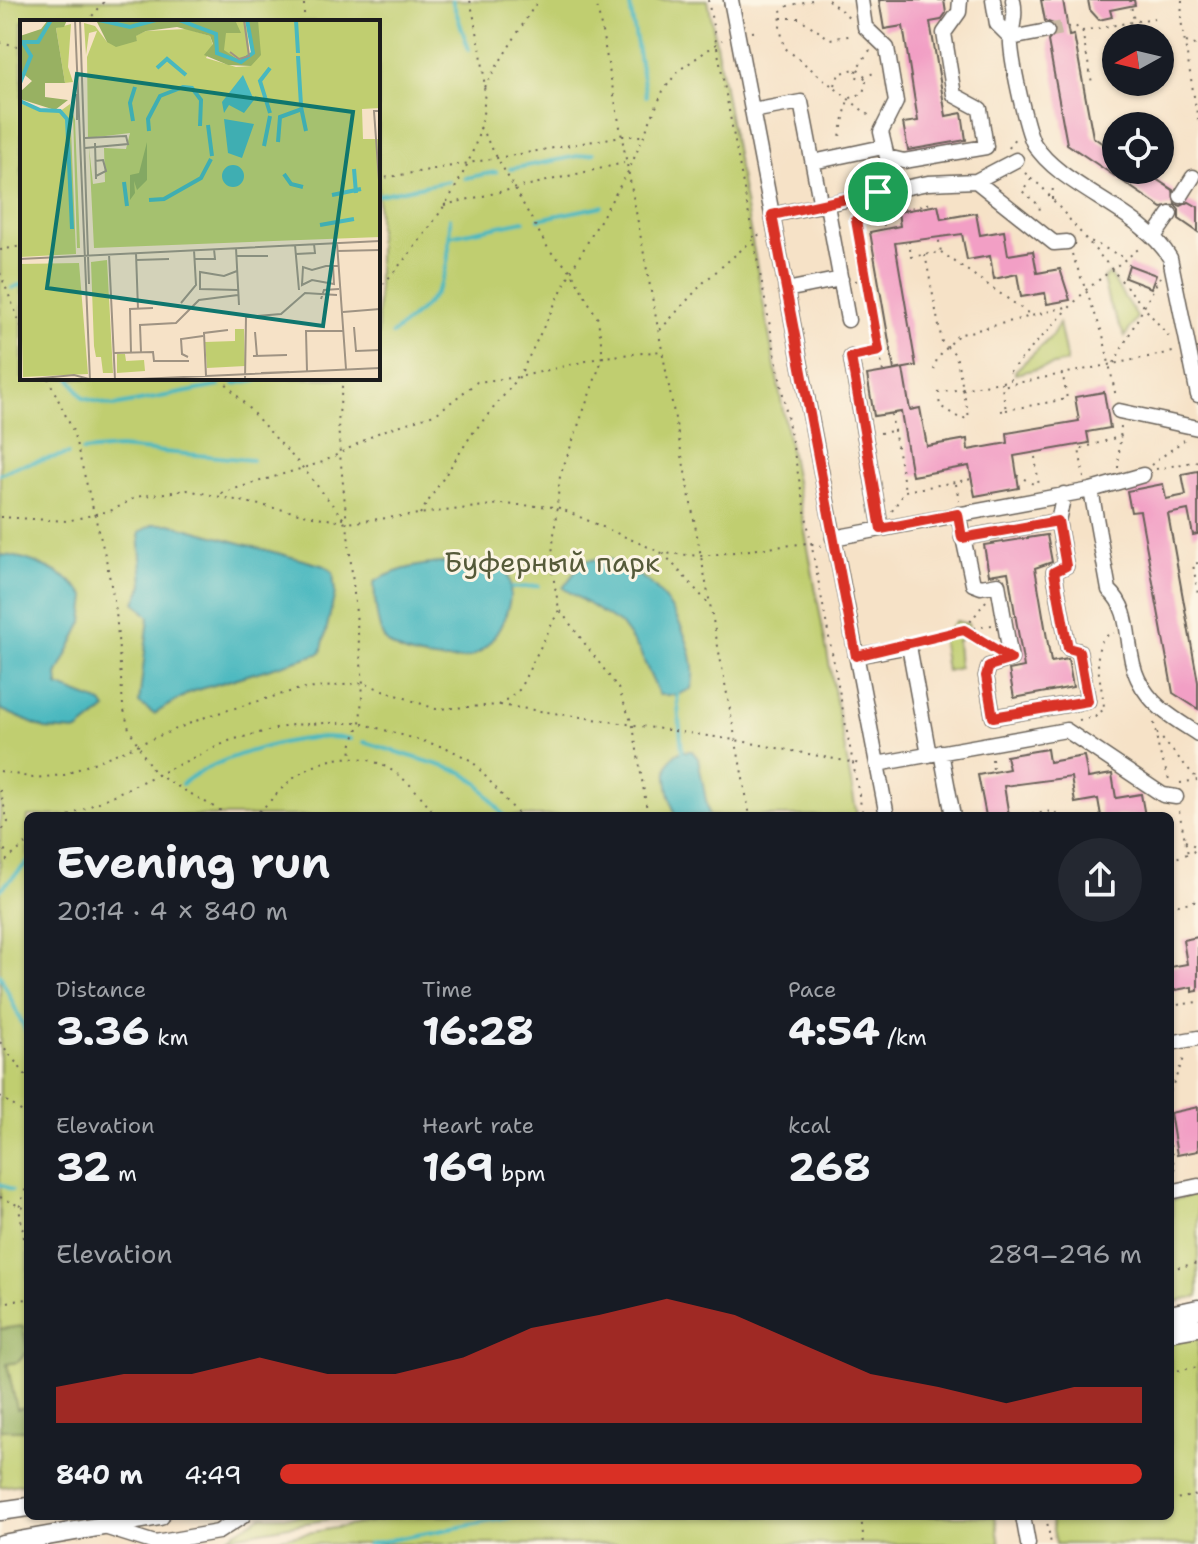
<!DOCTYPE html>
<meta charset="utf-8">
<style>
:root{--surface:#171b24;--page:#242831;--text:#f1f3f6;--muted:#9ea1a6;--accent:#d93025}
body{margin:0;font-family:"Shantell Sans",sans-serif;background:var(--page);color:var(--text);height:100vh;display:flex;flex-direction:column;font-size:30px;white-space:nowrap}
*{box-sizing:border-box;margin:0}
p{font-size:26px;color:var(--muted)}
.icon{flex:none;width:44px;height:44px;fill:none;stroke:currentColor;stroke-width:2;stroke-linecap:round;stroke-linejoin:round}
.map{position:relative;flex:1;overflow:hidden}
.panel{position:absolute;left:24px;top:812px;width:1150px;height:708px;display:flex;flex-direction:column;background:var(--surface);border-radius:12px;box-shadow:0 2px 6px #0004}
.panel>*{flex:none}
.needle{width:52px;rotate:262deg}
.fabs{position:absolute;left:1102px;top:24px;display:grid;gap:16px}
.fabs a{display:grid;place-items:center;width:72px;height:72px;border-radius:50%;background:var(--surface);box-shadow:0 2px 6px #0004;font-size:40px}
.pin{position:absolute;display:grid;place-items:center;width:68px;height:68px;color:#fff;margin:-34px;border:4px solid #fff;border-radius:50%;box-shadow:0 2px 8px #0007}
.round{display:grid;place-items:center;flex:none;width:84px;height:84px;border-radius:42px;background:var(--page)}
.summary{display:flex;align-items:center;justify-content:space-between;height:136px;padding:0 32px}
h1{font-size:44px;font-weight:700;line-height:60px}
.metrics{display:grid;grid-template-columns:repeat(3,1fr);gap:12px;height:136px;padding:8px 32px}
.metrics div{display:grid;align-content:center}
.metrics b{font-size:40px;font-weight:700}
.metrics small{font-size:22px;font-weight:400}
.metrics p{font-size:22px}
.chart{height:224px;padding:16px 32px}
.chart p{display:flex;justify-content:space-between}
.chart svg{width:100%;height:144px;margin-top:8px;fill:var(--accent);opacity:.7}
ul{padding:0 32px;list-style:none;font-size:26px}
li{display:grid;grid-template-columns:128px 96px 1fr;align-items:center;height:60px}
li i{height:20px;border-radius:10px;background:var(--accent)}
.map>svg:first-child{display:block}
.green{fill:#c0ce70;stroke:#6e7546;stroke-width:2;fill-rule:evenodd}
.forest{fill:#98b162;stroke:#5a663f;stroke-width:2}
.water{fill:#48b8bf;stroke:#326a6e;stroke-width:2}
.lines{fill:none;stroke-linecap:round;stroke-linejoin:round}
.stream{stroke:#48b8bf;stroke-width:4}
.building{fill:#f29fc5}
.minor-tunnel{stroke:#cabaa5;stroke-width:14;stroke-dasharray:14 7;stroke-linecap:butt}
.minor-casing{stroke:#686158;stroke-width:17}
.major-casing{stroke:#686158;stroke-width:21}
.path{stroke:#686158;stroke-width:2;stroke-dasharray:2 6;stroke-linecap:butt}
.minor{stroke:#fff;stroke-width:14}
.major{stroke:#fff;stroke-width:18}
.route-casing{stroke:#fff;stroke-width:16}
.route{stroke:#d93025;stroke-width:10}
.labels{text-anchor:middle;stroke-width:6;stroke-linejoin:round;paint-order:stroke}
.park-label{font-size:28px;fill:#555a39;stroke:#fcf5e5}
.inset-river{fill:none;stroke:#48b8bf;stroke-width:4}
.inset-road{fill:none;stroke:#9f9383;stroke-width:2}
.view{fill:#0f766e;fill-opacity:0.15;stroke:#0f766e;stroke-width:4}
.inset-edge{fill:none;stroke:#1c1c1c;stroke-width:4}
</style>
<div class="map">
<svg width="1198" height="1544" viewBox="0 0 1198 1544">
<rect width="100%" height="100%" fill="#fcf5e5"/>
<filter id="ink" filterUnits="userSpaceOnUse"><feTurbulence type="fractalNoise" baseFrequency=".0125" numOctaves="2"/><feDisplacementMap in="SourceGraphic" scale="16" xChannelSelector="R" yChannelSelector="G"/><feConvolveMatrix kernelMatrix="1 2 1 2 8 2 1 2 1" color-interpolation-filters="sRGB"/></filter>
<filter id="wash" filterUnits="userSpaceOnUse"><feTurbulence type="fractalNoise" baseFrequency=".006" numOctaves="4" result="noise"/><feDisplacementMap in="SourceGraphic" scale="32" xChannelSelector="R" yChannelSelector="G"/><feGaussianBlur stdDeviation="1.8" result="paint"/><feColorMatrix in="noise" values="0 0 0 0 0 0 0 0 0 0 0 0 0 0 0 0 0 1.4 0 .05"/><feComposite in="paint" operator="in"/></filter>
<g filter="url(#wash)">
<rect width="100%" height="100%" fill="#f6e2c7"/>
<path class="green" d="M 0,0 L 708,0 L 857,816 L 28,816 L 28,1483 L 0,1487 ZM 22,22 L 378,22 L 378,378 L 22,378 Z
M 1109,274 L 1137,317 L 1125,337 L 1109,304 L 1103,279 Z
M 1059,323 L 1067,362 L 1015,374 L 1015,371 L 1051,337 Z
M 956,621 L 968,624 L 970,634 L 957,641 L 959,668 L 946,671 L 941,636 L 950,635 L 949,628 Z
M 1198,1194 L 1198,1297 L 1170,1303 L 1172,1200 Z
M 1198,1333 L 1198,1544 L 1056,1544 L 1050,1516 L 1170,1516 L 1170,1339 Z
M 262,1516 L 346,1516 L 227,1537 Z
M 403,1516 L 995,1516 L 1000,1544 L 245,1544 Z"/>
<path class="forest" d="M 23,1326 L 28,1351 L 18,1362 L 7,1364 L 17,1409 L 27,1407 L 28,1430 L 0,1430 L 0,1329 Z"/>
<path class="water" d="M 154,524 L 170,524 L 325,566 L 333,572 L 335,593 L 321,653 L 191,692 L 154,714 L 139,703 L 149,617 L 135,602 L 143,585 L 139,532 Z
M 0,555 C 29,556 69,574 86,597 L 83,622 L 57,675 L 58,686 L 102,703 L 106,709 L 78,731 L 45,729 L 0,709 Z
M 608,558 C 622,566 640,574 652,585 C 675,606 701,658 691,689 L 677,695 L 659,695 L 639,650 L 621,625 L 563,588 L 583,561 Z
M 469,561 L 502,565 C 523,589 501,640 475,655 C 456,666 394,658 383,637 C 376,621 375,599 374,582 C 404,564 435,563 469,561 Z
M 682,751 L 692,751 L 698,758 L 709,816 L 675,816 C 670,794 656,761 682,751 Z"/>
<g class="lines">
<path class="stream" d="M 452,0 L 469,50
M 629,0 L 646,96
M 510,169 L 594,153
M 465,178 L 496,172
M 378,195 L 449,181
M 539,219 L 602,206
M 450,236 L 524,221
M 12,288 L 22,284
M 392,334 C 443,294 449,284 450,218
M 70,378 L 83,398 L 113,406 L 219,386
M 234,384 L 264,378
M 82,451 L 119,448 L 252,460
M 0,474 L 17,466 L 68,454
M 512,588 L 538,586
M 677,695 L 682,751
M 364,742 L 462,772 L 479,784 L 504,816
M 182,784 C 216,756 307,730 350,739
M 0,890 L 28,862
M 0,975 L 28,1036
M 0,1184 L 12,1190
M 27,1218 L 28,1218
M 368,1544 L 519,1516"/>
</g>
<g id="blocks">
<path class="building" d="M 879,0 L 944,0 L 946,13 L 941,20 L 930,22 L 946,116 L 962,113 L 966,140 L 908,150 L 903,123 L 918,121 L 903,26 L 884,29 Z
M 1041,0 L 1063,0 L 1069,36 L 1074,35 L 1093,137 L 1116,153 L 1116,170 L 1142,170 L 1173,190 L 1175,204 L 1181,206 L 1189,202 L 1198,207 L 1198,232 L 1179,219 L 1179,210 L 1175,205 L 1162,208 L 1067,144 L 1048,41 L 1057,30 L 1054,24 L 1045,21 Z
M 1088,0 L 1134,0 L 1135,5 L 1110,10 L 1112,17 L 1099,20 L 1090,10 Z
M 938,205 L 941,219 L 976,213 L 980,235 L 1004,231 L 1008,255 L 1033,251 L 1037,273 L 1060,269 L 1070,300 L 1047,304 L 1045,293 L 1021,297 L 1017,274 L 994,279 L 990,256 L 967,260 L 962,234 L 895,243 L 916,366 L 894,370 L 870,232 L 900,226 L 898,212 Z
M 1129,265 L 1156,275 L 1151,288 L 1125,278 Z
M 903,369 L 910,410 L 920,408 L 927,446 L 967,439 L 968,450 L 1008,443 L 1007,433 L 1079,421 L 1075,397 L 1104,392 L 1110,428 L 1087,432 L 1089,443 L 1014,456 L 1019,488 L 975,496 L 969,466 L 912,476 L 901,412 L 874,416 L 867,375 Z
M 1198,471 L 1198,534 L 1193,535 L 1188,510 L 1168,514 L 1198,682 L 1198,709 L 1173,693 L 1140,511 L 1131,512 L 1127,491 L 1163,484 L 1166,499 L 1186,495 L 1182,474 Z
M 1047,535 L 1052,562 L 1035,568 L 1051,662 L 1068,659 L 1073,687 L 1014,698 L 1009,670 L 1024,667 L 1008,572 L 989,575 L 984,545 Z
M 1047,749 L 1049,762 L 1084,756 L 1088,778 L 1112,774 L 1116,798 L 1141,794 L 1145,816 L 1101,816 L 1098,799 L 1075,803 L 1071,777 L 1004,786 L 1009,816 L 986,816 L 978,775 L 1009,769 L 1006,756 Z
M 1198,937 L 1198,991 L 1192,992 L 1192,987 L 1170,991 L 1170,967 L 1187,964 L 1183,940 Z
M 1198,1107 L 1198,1151 L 1177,1155 L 1170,1113 Z"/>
</g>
</g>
<g filter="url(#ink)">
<use href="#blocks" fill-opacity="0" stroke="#686158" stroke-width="2"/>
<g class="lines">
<path class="minor-tunnel" d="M 1047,31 L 1068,27"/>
<defs>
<path id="minor" d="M 731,0 L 887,816
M 861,0 L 865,27 L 887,48 L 896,102 L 881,132 L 887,157 L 904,161 L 986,147 L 980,109 L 954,95 L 944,33 L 959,12 L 960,0
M 993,0 L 997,24 L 1011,38 L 1047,31
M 1013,0 C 1016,15 1013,22 1011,36 C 1009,52 1026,130 1034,144 C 1061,188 1142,210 1170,258 L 1198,395
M 752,111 L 801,102 L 821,206
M 813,162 L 883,147
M 976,181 L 1054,243 L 1067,242
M 1181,196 L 1193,177
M 827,205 L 848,320
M 772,215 L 928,183 L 976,181 L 1016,160
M 1154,237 L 1170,214
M 786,290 L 841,279
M 851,357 L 881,529
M 1119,411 L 1198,428
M 1091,490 L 1109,590 C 1134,612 1124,650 1138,679 C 1151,706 1173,718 1198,734
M 958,514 L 973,584 L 981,587 L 998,584 L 1011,659 L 989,666 L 986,676 L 993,717 L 1088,701 L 1079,651 L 1068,648 L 1054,572 L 1066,566 L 1058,521 L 1064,494
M 833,538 L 1091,490 L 1143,475
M 962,538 L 1058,521
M 856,656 L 909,646 L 929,755
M 941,752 L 953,816
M 877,764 L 1066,730 L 1163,795 L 1176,797
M 1170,1043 L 1198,1038
M 1170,1192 L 1198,1186
M 1023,1516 L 1028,1544
M 101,1526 L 155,1543 L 218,1532 L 243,1516"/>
<path id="major" d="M 1170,1315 L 1198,1309
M 1170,1332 L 1198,1327
M 0,1511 L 28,1507
M 2,1544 L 160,1516"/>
</defs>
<use href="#minor" class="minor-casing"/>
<use href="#major" class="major-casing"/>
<path class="path" d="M 596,0 L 750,816
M 708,0 L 863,816
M 812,0 L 788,6 L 781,11 L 780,28 L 785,48 L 872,118
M 828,0 L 849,17
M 1130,0 L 1134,21
M 1182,0 L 1181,20 L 1198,120
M 781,18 L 799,18 L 830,39 L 854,35
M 87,22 L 106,0
M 304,22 L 304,0
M 1068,27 L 1075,26 L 1082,31 L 1092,83
M 1082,31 L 1154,18
M 752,32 L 759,31
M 0,42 L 22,47
M 1186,42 L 1198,46
M 870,50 L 857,68 L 855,76 L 862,79 L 875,72
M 835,85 L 839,74 L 857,68 L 867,78 L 863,93 L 848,99 L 839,141
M 484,87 L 538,0
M 480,127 L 549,250 L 571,271 L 598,319 L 603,357 L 560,476 L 551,564 L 559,609 L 618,688 L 633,726 L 648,816
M 1009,148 L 1016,136
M 1025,173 L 1042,187 L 1171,339
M 378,179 L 622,136 L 641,136
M 1031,179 L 1022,191 L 1040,206 L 1039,213
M 1052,199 L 1053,186
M 444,205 L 624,163
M 881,208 L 884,226
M 854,212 L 883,372
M 857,220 L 932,203
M 1084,238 L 1125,258
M 909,241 L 911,257 L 941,252 L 938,236
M 0,250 L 22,246
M 941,252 L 1028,313
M 925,254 L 942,342 L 956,355 L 969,417 L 961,419 L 940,406 L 939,399
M 1072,254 L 1103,335 L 1116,397
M 0,273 L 22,328
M 855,281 L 876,277
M 378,290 C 419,244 464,189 480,129 C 491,87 479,40 470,0
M 660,330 L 704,282 L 762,232
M 864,354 L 887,350
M 1114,363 L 1160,277
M 934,370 L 937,359 L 958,335 L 1070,306
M 48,378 L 73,431 L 106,559 L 116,611 L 123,706 L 129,729 L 154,773 L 230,816
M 221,378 L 303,468 L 346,522
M 343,378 L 338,423 L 340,454 L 363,683 L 360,723 L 351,746 L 352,756
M 1002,382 L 1010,380 L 1010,371 L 1086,290 L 1141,247
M 938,393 L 1001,382 L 1002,386 L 1173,352
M 1006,410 L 1067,399 L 1063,376
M 1001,411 L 1006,410 L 1002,388
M 891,414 L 905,490
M 880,433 L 893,431
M 1035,457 L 1039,486
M 1151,465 L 1184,440
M 1118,468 L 1121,426
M 1156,469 L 1198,461
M 1017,475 L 1035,485
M 1084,478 L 1079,449 L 1122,436
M 956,484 L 959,501
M 221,493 L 323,462 L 380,432 L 437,413 L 477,382 L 519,377 L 603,357 L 662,351
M 892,511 L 905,491 L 972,479
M 420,514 L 472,434 L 519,377 L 571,271 L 629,170 L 663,91 L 678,71 L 722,40
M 0,517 L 67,521 L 113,510 L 136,497 L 187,490 L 347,523 L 500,504 L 557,507 L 662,553 L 701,556 L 808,543 L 821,546
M 663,553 L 707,602
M 1198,563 L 1193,564 L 1198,595
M 986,601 L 964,630 L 996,650
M 919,638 L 992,625
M 500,705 L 735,740 L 861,764
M 1079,720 L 1095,717 L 1104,709 C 1104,688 1085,639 1114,633
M 1154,723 L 1159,751 L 1170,782
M 1157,733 L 1198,780
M 992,759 L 993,770
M 0,771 L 33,778 L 64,775 L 208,716 L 296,690 L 363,683 L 436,709 L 499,705 L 519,690 L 559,610
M 1180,783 L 1197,780
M 0,790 L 8,822 L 0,833
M 1179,811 L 1188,854
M 69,816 L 231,740 L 292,725 L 325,723 L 360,723 L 447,748 L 472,761 L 520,816
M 252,816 C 269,806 278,789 294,778 C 352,737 399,762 436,816
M 1024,816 L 1052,811 L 1061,816
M 1185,841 L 1197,847
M 0,843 L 8,855
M 1170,860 L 1193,852 L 1198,845
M 0,866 L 28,842
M 1170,907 L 1198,900
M 1170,1006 L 1198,1002
M 0,1042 L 28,1078
M 1170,1091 L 1185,1056
M 0,1096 L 28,1116
M 1170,1145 L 1176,1176
M 28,1182 L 19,1208 L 28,1262
M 0,1197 L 28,1210
M 1170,1269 L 1198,1263
M 0,1303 L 28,1299
M 28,1367 L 28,1375
M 1170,1372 L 1198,1367
M 1170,1500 L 1198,1495
M 861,1516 L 864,1544
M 1046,1516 L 1051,1544"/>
<use href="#minor" class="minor"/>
<use href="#major" class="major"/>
</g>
</g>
<g class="lines" filter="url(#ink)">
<defs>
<path id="route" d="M 878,192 L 882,213 L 856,220 L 879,351 L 851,357 L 881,529 L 958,514 L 962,538 L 1058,521 L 1066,566 L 1054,572 L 1068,648 L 1079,651 L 1088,701 L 993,717 L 986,676 L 989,666 L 1011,659 L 964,630 L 856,656 L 772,215 Z"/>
</defs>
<use href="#route" class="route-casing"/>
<use href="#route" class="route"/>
</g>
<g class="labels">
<g class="park-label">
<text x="552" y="572">Буферный парк</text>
</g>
</g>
<g transform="translate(20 20)">
<rect width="360" height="360" fill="#f6e2c7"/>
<path d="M 173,0 L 226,0 L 230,37 L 219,40 L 198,27 L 201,20 ZM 238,0 L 360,0 L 360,88 L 342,89 L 343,119 L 360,119 L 360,217 L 74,228 L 69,127 L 73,164 L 85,162 L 84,128 L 106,129 L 110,113 L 68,118 L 67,37 L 77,11 L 69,13 L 66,35 L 64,3 L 75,6 L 87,22 L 117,21 L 115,16 L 126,11 L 167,9 L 190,16 L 193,25 L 186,38 L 216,47 L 231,46 ZM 51,4 L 48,47 L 53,62 L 45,63 L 36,8 ZM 0,83 L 19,91 L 39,92 L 50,84 L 56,234 L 0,237 ZM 53,94 L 55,100 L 60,228 L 57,228 ZM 87,240 L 93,353 L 83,353 L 81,337 L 76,337 L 74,326 L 71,242 ZM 59,243 L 68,354 L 3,357 L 0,244 ZM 215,309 L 224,309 L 225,346 L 187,348 L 185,322 L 215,321 ZM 97,334 L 105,334 L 106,341 L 124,340 L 125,351 L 97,353 Z" fill="#c0ce70"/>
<path d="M 28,0 L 47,0 L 44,7 L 36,8 L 45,63 L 25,63 L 25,77 L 48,80 L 35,90 L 0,79 L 0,72 L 12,61 L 0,51 L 0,16 L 21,9 ZM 76,0 L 215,0 L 221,13 L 206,13 L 204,30 L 219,40 L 232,32 L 226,0 L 238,0 L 241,35 L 231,46 L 208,45 L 184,35 L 193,24 L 190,16 L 157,7 L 126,11 L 116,16 L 117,21 L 96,27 L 87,22 ZM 127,122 L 127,160 L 117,170 L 114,161 L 115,173 L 110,180 L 110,155 L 119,153 Z" fill="#98b162"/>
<path d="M 223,55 L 234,80 L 224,93 L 209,85 L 204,93 L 202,82 ZM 204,99 L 234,104 L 222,138 L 208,133 ZM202 156a11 11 0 1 1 22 0a11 11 0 1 1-22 0Z" fill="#48b8bf"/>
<path class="inset-river" d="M 79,0 L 110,7 L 136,0M 159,0 L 196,14 L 197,33 L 221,42 L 233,33 L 227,0M 276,0 L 278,33M 0,22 L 18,22 L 31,0M 278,36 L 281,85M 137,48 L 147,39 L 166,55M 0,63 L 11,36 L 2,21M 0,81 L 20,90 L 40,91 L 47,99 L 52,209M 281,87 L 286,111M 250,93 L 240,61 L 250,48M 113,101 L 110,83 L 115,67M 188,105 L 192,136M 129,111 L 128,99 L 140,76 L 163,67 L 172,68 L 181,80 L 180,106M 258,122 L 260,97 L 282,89M 244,126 L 250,96M 334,149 L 336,173M 264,154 L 271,164 L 283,167M 104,162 L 107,186M 312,175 L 341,169M 129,180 L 144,179 L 181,158 L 191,139M 300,205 L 334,199"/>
<path class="inset-road" d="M 55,0 L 70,360M 60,0 L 69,264M 210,32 L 219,39 L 229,36 L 224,0M 57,74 L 57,100M 360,91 L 354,91 L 360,174M 75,123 L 76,159M 65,128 L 108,124 L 106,116 L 65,118M 75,141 L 83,140 L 86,151 L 76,156M 317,223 L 326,349M 275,225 L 279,270M 216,228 L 219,285M 317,231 L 360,230M 116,233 L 118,289M 89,234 L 95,360M 276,234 L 295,233 L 294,224M 216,236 L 248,236M 0,239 L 360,221M 175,239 L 195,239 L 194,229M 116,240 L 149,239M 313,246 L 314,264 L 292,260 L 282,265 L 283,247 L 292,250 L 306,246 L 318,246M 217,251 L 204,256 L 180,252 L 180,269 L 218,270M 301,279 L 304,270 L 319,269M 161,283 L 176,265 L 174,230M 323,292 L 360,289M 334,307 L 336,331 L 360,330M 235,312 L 237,336M 121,332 L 120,305 L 156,303 L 179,280 L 218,275M 94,333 L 133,332 L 134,341 L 169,341M 111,333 L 110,289 L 133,288M 233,336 L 267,335M 168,337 L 162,334 L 161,319 L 183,316M 287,351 L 286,311 L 324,311M 241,353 L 269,352M 186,356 L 184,313 L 208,310M 1,360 L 54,355 L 73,360M 97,360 L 360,348M 225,360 L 226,297 L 261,294 L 285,273 L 317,275"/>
<path class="view" d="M 57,54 L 333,92 L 303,306 L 27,268 Z"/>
<rect width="360" height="360" class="inset-edge"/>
</g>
</svg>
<div class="fabs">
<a><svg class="needle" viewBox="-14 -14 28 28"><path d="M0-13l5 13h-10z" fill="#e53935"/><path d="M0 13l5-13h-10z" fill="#9ea1a6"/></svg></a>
<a><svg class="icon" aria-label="locate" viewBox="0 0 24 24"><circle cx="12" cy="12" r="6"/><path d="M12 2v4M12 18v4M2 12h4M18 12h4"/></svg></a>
</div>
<div class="pin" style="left:878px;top:192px;background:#1e9e55"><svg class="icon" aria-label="arrive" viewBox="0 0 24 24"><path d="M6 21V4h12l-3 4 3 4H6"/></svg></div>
<section class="panel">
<div class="summary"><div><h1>Evening run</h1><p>20:14 · 4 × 840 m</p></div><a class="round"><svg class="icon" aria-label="share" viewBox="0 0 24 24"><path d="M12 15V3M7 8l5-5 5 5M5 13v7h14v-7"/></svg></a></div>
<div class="metrics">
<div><p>Distance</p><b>3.36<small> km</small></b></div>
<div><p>Time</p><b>16:28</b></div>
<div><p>Pace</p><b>4:54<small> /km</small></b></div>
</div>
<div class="metrics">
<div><p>Elevation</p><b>32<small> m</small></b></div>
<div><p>Heart rate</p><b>169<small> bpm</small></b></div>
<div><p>kcal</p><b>268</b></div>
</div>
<div class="chart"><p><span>Elevation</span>289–296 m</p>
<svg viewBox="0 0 160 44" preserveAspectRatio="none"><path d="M0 44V33L10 29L20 29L30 24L40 29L50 29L60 24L70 15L80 11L90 6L100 11L110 20L120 29L130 33L140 38L150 33L160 33V44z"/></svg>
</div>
<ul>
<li><b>840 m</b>4:49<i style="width:100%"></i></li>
</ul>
</section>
</div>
